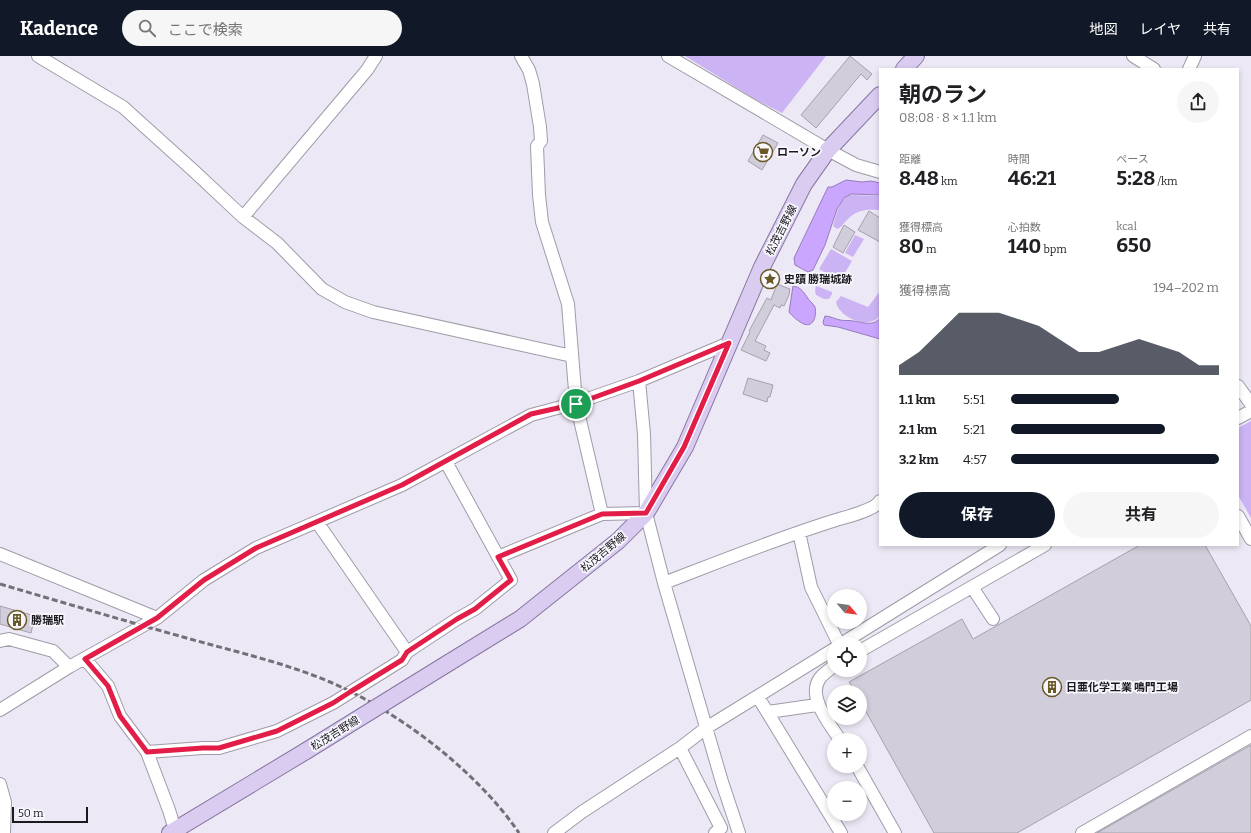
<!DOCTYPE html>
<html lang="ja">
<meta charset="utf-8">
<style>
:root{--surface:#fff;--page:#f6f6f6;--text:#202124;--muted:#757577;--accent:#111827}
body{margin:0;font-family:Bitter,"Noto Sans JP",serif;background:var(--page);color:var(--text);height:100vh;display:flex;flex-direction:column;font-size:15px;white-space:nowrap}
*{box-sizing:border-box;margin:0}
p{font-size:13px;color:var(--muted)}
.icon{flex:none;width:22px;height:22px;fill:none;stroke:currentColor;stroke-width:2;stroke-linecap:round;stroke-linejoin:round}
.map{position:relative;flex:1;overflow:hidden}
.drawer{position:absolute;left:879px;top:12px;width:360px;height:478px;display:flex;flex-direction:column;background:var(--surface);border-radius:0px;box-shadow:0 2px 6px #0003}
.drawer>*{flex:none}
.needle{width:26px;rotate:119deg}
.tools{position:absolute;left:827px;top:533px;display:grid;gap:8px}
.tools a{display:grid;place-items:center;width:40px;height:40px;border-radius:50%;background:var(--surface);box-shadow:0 2px 6px #0003;font-size:20px}
.scale{position:absolute;left:12px;bottom:10px;width:76px;box-sizing:border-box;padding-left:4px;border:2px solid #1a191d;border-top:0;font-size:11px;line-height:14px;white-space:nowrap;color:#1a191d;-webkit-text-stroke:3px #f9f7fe;paint-order:stroke}
.pin{position:absolute;display:grid;place-items:center;width:34px;height:34px;color:#fff;margin:-17px;border:2px solid #fff;border-radius:50%;box-shadow:0 1px 4px #0007}
.round{display:grid;place-items:center;flex:none;width:42px;height:42px;border-radius:21px;background:var(--page)}
.head{display:flex;align-items:center;justify-content:space-between;height:68px;padding:0 20px}
h1{font-size:22px;font-weight:700;line-height:30px}
.metrics{display:grid;grid-template-columns:repeat(3,1fr);gap:6px;height:68px;padding:4px 20px}
.metrics div{display:grid;align-content:center}
.metrics b{font-size:20px;font-weight:700}
.metrics small{font-size:11px;font-weight:400}
.metrics p{font-size:11px}
.chart{height:112px;padding:8px 20px}
.chart p{display:flex;justify-content:space-between}
.chart svg{width:100%;height:72px;margin-top:4px;fill:var(--accent);opacity:.7}
.button{display:flex;gap:8px;margin-top:auto;padding:8px 20px}
.button a{flex:1;height:46px;border-radius:24px;background:var(--accent);color:#fff;font-size:16px;font-weight:700;line-height:46px;text-align:center}
.button a+a{background:var(--page);color:var(--text)}
ul{padding:0 20px;list-style:none;font-size:13px}
li{display:grid;grid-template-columns:64px 48px 1fr;align-items:center;height:30px}
li i{height:10px;border-radius:5px;background:var(--accent)}
header{display:flex;align-items:center;gap:24px;box-sizing:border-box;height:56px;padding:0 20px;background:var(--accent);color:#fff}
header strong{font-size:19px}
nav{display:flex;gap:22px;margin-inline-start:auto;font-size:14px}
.search{width:280px;height:36px;background:var(--page);display:flex;align-items:center;gap:10px;box-sizing:border-box;padding:0 14px;border-radius:22px;color:var(--muted);font-size:15px}
.map>svg:first-child{display:block}
.green{fill:#ccb3f4}
.water{fill:#caa6ff;stroke:#957cbb}
.building{fill:#d2cdda;stroke:#a4a0ac}
.lines{fill:none;stroke-linecap:round;stroke-linejoin:round}
.minor-casing{stroke:#9f9ba7;stroke-width:14}
.major-casing{stroke:#8776a1;stroke-width:18}
.minor{stroke:#fff;stroke-width:12}
.major{stroke:#dacbf1;stroke-width:16}
.rail{stroke:#726f77;stroke-width:3;stroke-dasharray:6 3;stroke-linecap:butt}
.major-bridge-casing{stroke:#8776a1;stroke-width:18;stroke-linecap:butt}
.major-bridge{stroke:#dacbf1;stroke-width:16}
.route-casing{stroke:#fff;stroke-width:8}
.route{stroke:#e11d48;stroke-width:5}
.labels{text-anchor:middle;stroke-width:3.5;stroke-linejoin:round;paint-order:stroke}
.poi-label{font-size:11px;font-weight:bold;fill:#1a191d;stroke:#f9f7fe;text-anchor:start}
.street-label{font-size:11px;fill:#1a191d;stroke:#f9f7fe}
</style>
<header>
<strong>Kadence</strong>
<div class="search"><svg class="icon" aria-label="search" viewBox="0 0 24 24"><circle cx="10" cy="10" r="6"/><path d="M15 15l6 6"/></svg>ここで検索</div>
<nav><a>地図</a><a>レイヤ</a><a>共有</a></nav>
</header>
<div class="map">
<svg width="1251" height="777" viewBox="0 0 1251 777">
<rect width="100%" height="100%" fill="#ede8f5"/>
<path class="green" d="M 685,0 L 826,0 L 782,57 L 753,42 Z
M 850,139 L 880,140 L 880,154 C 865,153 856,154 846,165 C 842,169 841,172 837,173 L 833,170 C 836,159 839,144 850,139 Z
M 855,179 L 864,183 L 853,201 L 845,197 Z
M 831,193 L 852,205 L 840,225 L 819,213 Z
M 816,230 L 832,236 L 832,238 L 829,243 L 824,243 L 816,239 L 815,235 Z
M 880,235 L 880,260 C 869,274 839,262 836,246 L 841,240 L 868,251 Z
M 1251,365 L 1251,462 L 1238,439 L 1238,372 Z"/>
<path class="water" d="M 846,124 L 862,126 L 871,125 L 880,127 L 880,139 L 851,138 L 844,142 L 837,153 L 825,189 L 813,214 L 808,216 L 795,209 L 794,202 L 828,131 L 832,131 Z
M 793,230 C 800,231 803,235 807,241 C 809,245 813,247 815,251 C 817,258 814,272 804,268 C 799,266 792,260 789,256 Z
M 825,260 C 830,260 835,263 840,264 C 845,265 849,264 853,265 C 863,266 873,271 880,262 L 880,283 L 838,271 L 824,269 L 823,266 Z"/>
<path class="building" d="M 850,0 L 872,18 L 867,24 L 861,18 L 816,72 L 801,59 Z
M 763,79 L 778,87 L 762,114 L 748,105 Z
M 869,155 L 880,162 L 880,186 L 858,174 Z
M 844,169 L 855,176 L 843,197 L 833,191 Z
M 777,228 L 790,233 L 789,239 L 784,250 L 781,249 L 780,252 L 774,249 L 755,285 L 766,290 L 764,294 L 770,297 L 766,305 L 741,294 L 750,276 L 749,275 L 767,242 L 771,244 Z
M 748,322 L 773,329 L 770,341 L 768,341 L 767,346 L 743,338 Z
M 1140,489 L 1205,489 L 1251,570 L 1251,644 L 1017,777 L 934,777 L 860,645 L 860,636 L 855,636 L 849,626 L 962,563 L 973,583 Z
M 0,550 L 35,560 L 31,577 L 0,568 Z
M 1251,689 L 1251,777 L 1097,777 Z"/>
<g class="lines">
<defs>
<path id="minor" d="M 38,0 L 123,51 L 195,116 L 243,161 L 277,187 L 322,233 L 345,246 L 373,256 L 572,300
M 521,0 L 529,14 L 533,28 L 540,71 L 541,85 L 537,90 L 539,139 L 542,166 L 568,248 L 576,347 L 602,458
M 668,0 L 828,94 L 856,109 L 880,116
M 1133,0 L 1154,13
M 1189,13 L 1195,0
M 243,161 L 367,14 L 376,0
M 639,325 L 644,378 L 646,457 L 664,527 L 722,726 L 739,777
M 1238,330 L 1251,348
M 1238,362 L 1251,355
M 1238,460 L 1251,483
M 317,466 L 407,596
M 799,476 L 811,531 L 839,588
M 0,498 L 157,562
M 498,501 L 602,458 L 646,457
M 664,527 C 721,505 778,482 836,464 C 846,461 875,454 880,445
M 972,531 L 993,563
M 0,585 L 9,583 L 53,595 L 69,611
M 841,588 L 1000,489
M 860,595 L 1045,489
M 85,603 L 108,630 L 120,660 L 147,696 L 169,754 L 176,777
M 834,610 C 829,614 823,618 820,622 C 806,641 831,669 840,684
M 758,641 L 841,777
M 0,654 L 69,611 L 157,562 L 204,524 L 256,492 L 402,429 L 531,359 L 576,347 L 639,325 L 729,287
M 768,656 L 817,649
M 680,692 L 721,772 L 715,777
M 147,696 L 203,692 L 219,692 L 277,675 L 333,647 L 402,604 L 407,596 L 457,563 L 475,553 L 511,524 L 446,406
M 857,710 L 895,777
M 0,728 L 5,746 L 4,777
M 554,777 L 582,756 L 680,692 L 706,672 L 834,593
M 1082,777 L 1251,680"/>
<path id="major" d="M 904,13 L 916,0
M 450,606 L 520,563 L 618,485 L 646,457 L 685,391 L 762,211 L 804,128 L 828,94 L 880,39
M 170,777 L 306,695"/>
</defs>
<use href="#minor" class="minor-casing"/>
<use href="#major" class="major-casing"/>
<use href="#minor" class="minor"/>
<use href="#major" class="major"/>
<path class="rail" d="M 0,528 C 61,546 122,564 183,581 C 232,595 283,606 330,626 C 398,655 477,715 519,777"/>
<defs>
<path id="major-bridge" d="M 306,695 L 450,606"/>
</defs>
<use href="#major-bridge" class="major-bridge-casing"/>
<use href="#major-bridge" class="major-bridge"/>
</g>
<g class="lines">
<defs>
<path id="route" d="M 729,287 L 684,391 L 646,457 L 602,458 L 498,501 L 511,524 L 475,553 L 457,563 L 407,596 L 402,604 L 350,636 L 333,647 L 277,675 L 219,692 L 203,692 L 147,696 L 120,660 L 108,630 L 85,603 L 157,562 L 204,524 L 256,492 L 402,429 L 531,358 L 576,348 L 639,325 Z"/>
</defs>
<use href="#route" class="route-casing"/>
<use href="#route" class="route"/>
</g>
<defs>
<symbol id="supermarket-ring" viewBox="-11 -11 22 22"><circle r="9.5" fill="#f9f7fe" stroke="#695926" stroke-width="1.5"/><path d="M-6-5.5h2.5l.6 2H6L4.5 2H-2.5L-4.4-4H-6ZM-1.5 3.2a1.3 1.3 0 1 0 .1 0ZM3 3.2a1.3 1.3 0 1 0 .1 0Z" fill="#695926"/></symbol>
<symbol id="sight-ring" viewBox="-11 -11 22 22"><circle r="9.5" fill="#f9f7fe" stroke="#695926" stroke-width="1.5"/><path d="M0-6L1.8-2.2L6-1.7L2.9 1.2L3.7 5.4L0 3.3L-3.7 5.4L-2.9 1.2L-6-1.7L-1.8-2.2Z" fill="#695926"/></symbol>
<symbol id="building-ring" viewBox="-11 -11 22 22"><circle r="9.5" fill="#f9f7fe" stroke="#695926" stroke-width="1.5"/><path d="M-4-6H4V6H1V3H-1V6H-4ZM-2.5-4.3h1.7v1.8h-1.7ZM.8-4.3h1.7v1.8H.8ZM-2.5-1h1.7V.8h-1.7ZM.8-1h1.7V.8H.8Z" fill="#695926"/></symbol>
</defs>
<g fill-rule="evenodd">
<use href="#supermarket-ring" x="752" y="85" width="22" height="22"/>
<use href="#sight-ring" x="759" y="212" width="22" height="22"/>
<use href="#building-ring" x="6" y="553" width="22" height="22"/>
<use href="#building-ring" x="1041" y="620" width="22" height="22"/>
</g>
<g class="labels">
<g class="poi-label">
<text x="777" y="100">ローソン</text>
<text x="784" y="227">史蹟 勝瑞城跡</text>
<text x="31" y="568">勝瑞駅</text>
<text x="1066" y="635">日亜化学工業 鳴門工場</text>
</g>
<g class="street-label">
<text transform="translate(781 174) rotate(-63)" y="4">松茂吉野線</text>
<text transform="translate(603 496) rotate(-40)" y="4">松茂吉野線</text>
<text transform="translate(335 677) rotate(-32)" y="4">松茂吉野線</text>
</g>
</g>
</svg>
<div class="tools">
<a><svg class="needle" viewBox="-14 -14 28 28"><path d="M0-13l5 13h-10z" fill="#e53935"/><path d="M0 13l5-13h-10z" fill="#757577"/></svg></a>
<a><svg class="icon" aria-label="locate" viewBox="0 0 24 24"><circle cx="12" cy="12" r="6"/><path d="M12 2v4M12 18v4M2 12h4M18 12h4"/></svg></a>
<a><svg class="icon" aria-label="layers" viewBox="0 0 24 24"><path d="M12 4l9 5-9 5-9-5zM3 14l9 5 9-5"/></svg></a>
<a>+</a>
<a>−</a>
</div>
<div class="scale">50 m</div>
<div class="pin" style="left:576px;top:348px;background:#1e9e55"><svg class="icon" aria-label="arrive" viewBox="0 0 24 24"><path d="M6 21V4h12l-3 4 3 4H6"/></svg></div>
<section class="drawer">
<div class="head"><div><h1>朝のラン</h1><p>08:08 · 8 × 1.1 km</p></div><a class="round"><svg class="icon" aria-label="share" viewBox="0 0 24 24"><path d="M12 15V3M7 8l5-5 5 5M5 13v7h14v-7"/></svg></a></div>
<div class="metrics">
<div><p>距離</p><b>8.48<small> km</small></b></div>
<div><p>時間</p><b>46:21</b></div>
<div><p>ペース</p><b>5:28<small> /km</small></b></div>
</div>
<div class="metrics">
<div><p>獲得標高</p><b>80<small> m</small></b></div>
<div><p>心拍数</p><b>140<small> bpm</small></b></div>
<div><p>kcal</p><b>650</b></div>
</div>
<div class="chart"><p><span>獲得標高</span>194–202 m</p>
<svg viewBox="0 0 160 44" preserveAspectRatio="none"><path d="M0 44V38L10 30L20 18L30 6L40 6L50 6L60 10L70 14L80 22L90 30L100 30L110 26L120 22L130 26L140 30L150 38L160 38V44z"/></svg>
</div>
<ul>
<li><b>1.1 km</b>5:51<i style="width:52%"></i></li>
<li><b>2.1 km</b>5:21<i style="width:74%"></i></li>
<li><b>3.2 km</b>4:57<i style="width:100%"></i></li>
</ul>
<div class="button"><a>保存</a><a>共有</a></div>
</section>
</div>
